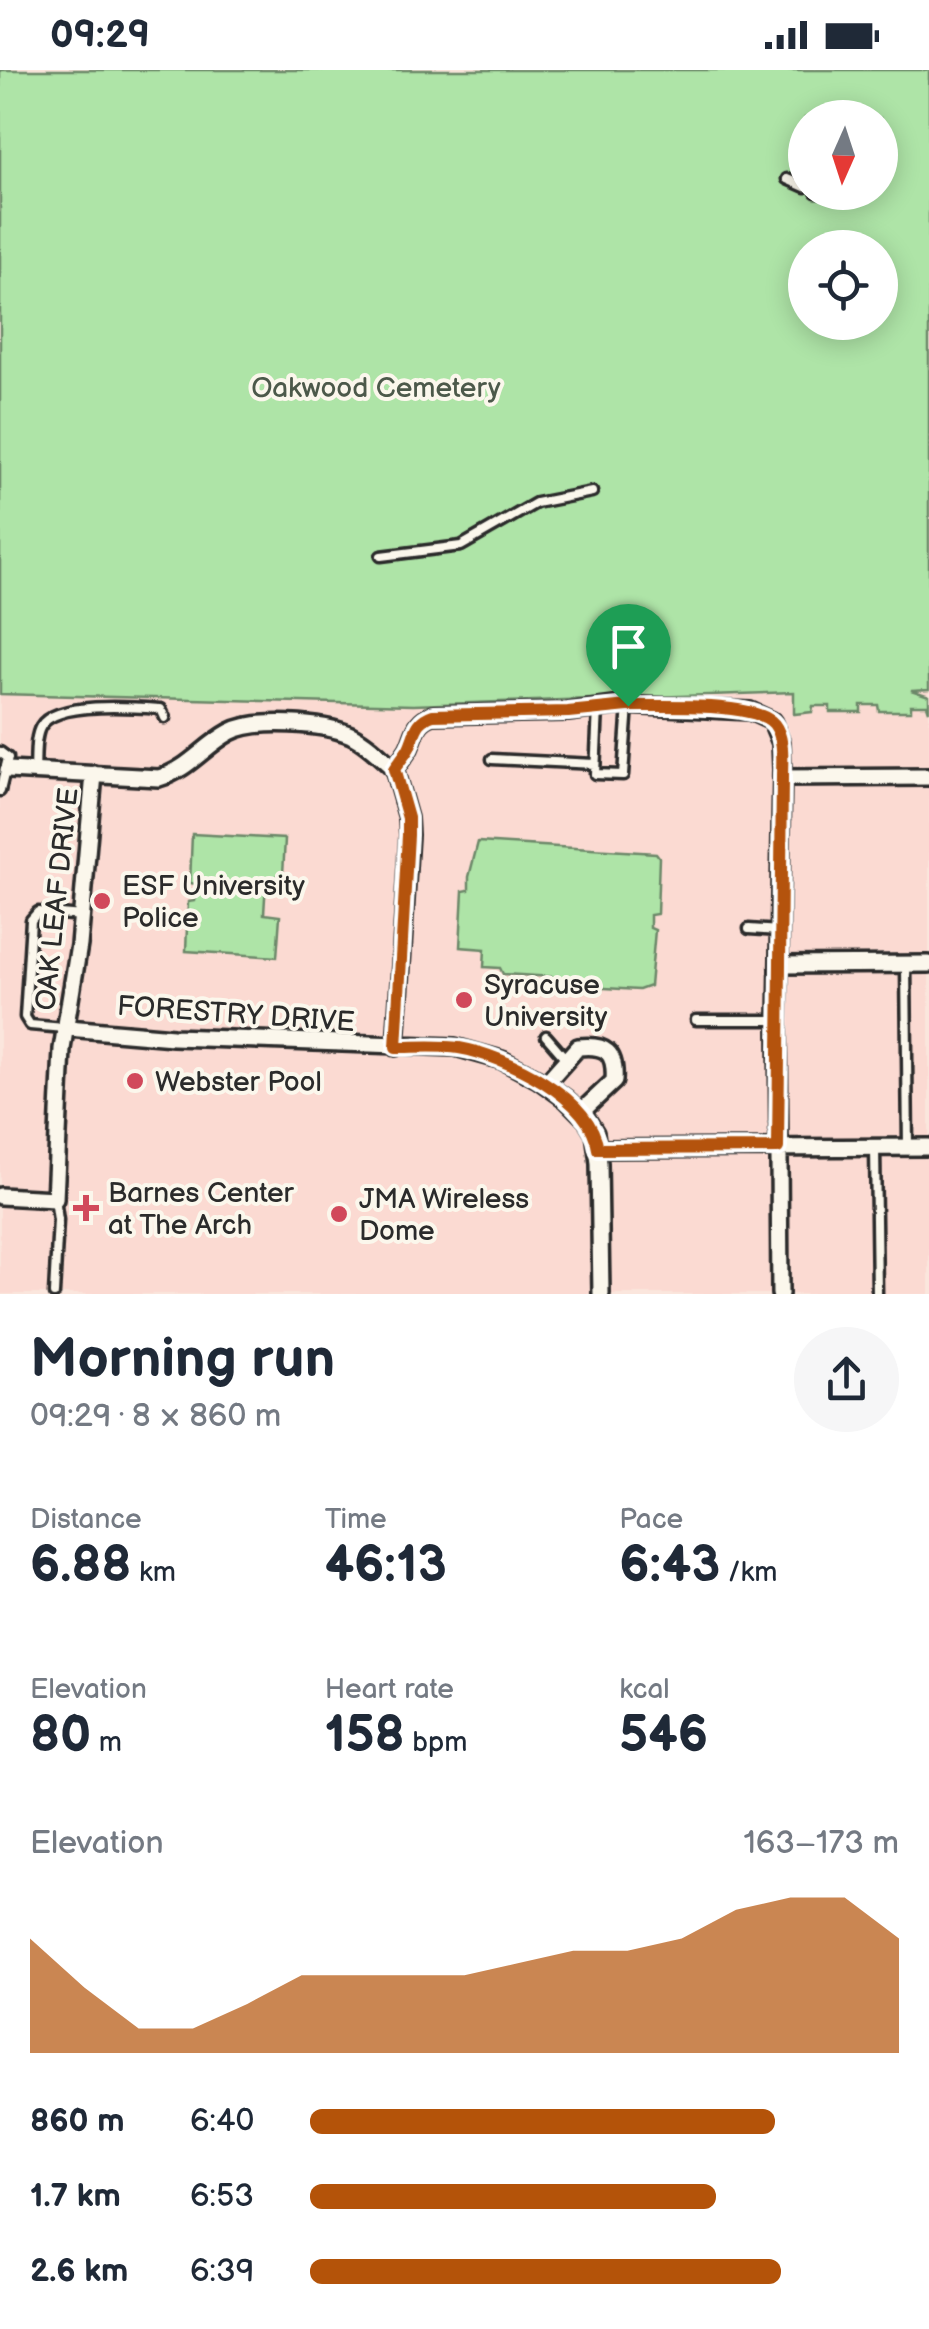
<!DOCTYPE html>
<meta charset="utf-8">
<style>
:root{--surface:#fff;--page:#f6f6f7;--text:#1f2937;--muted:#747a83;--accent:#b45309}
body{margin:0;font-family:"Balsamiq Sans",sans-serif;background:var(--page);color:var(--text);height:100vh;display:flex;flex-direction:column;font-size:38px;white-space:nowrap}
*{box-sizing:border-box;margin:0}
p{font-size:32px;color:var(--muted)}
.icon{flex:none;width:55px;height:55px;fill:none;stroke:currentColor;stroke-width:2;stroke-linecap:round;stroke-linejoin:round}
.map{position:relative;height:1224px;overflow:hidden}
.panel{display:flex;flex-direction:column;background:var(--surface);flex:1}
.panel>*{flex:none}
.needle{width:65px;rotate:183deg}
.controls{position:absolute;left:788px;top:30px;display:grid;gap:20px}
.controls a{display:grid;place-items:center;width:110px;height:110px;border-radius:50%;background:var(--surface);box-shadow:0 5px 25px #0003;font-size:50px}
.pin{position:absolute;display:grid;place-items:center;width:85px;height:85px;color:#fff;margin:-102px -42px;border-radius:50% 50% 50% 0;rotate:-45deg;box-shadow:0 0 10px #0007}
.pin .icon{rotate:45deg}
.round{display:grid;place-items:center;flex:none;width:105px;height:105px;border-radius:52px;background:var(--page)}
.head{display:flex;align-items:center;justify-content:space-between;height:170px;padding:0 30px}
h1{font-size:55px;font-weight:700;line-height:75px}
.figures{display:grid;grid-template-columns:repeat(3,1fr);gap:15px;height:170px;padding:10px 30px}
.figures div{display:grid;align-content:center}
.figures b{font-size:50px;font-weight:700}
.figures small{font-size:28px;font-weight:400}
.figures p{font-size:28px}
.chart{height:280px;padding:20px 30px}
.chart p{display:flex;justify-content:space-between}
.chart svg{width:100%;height:180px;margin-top:10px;fill:var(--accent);opacity:.7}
ul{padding:0 30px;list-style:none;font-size:32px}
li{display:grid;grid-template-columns:160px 120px 1fr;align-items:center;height:75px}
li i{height:25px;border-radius:12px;background:var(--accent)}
.status{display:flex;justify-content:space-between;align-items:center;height:70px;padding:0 50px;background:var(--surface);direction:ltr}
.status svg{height:28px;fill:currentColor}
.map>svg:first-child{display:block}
.built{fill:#fbdad2}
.green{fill:#aee4a7;stroke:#6c8869;stroke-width:2.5;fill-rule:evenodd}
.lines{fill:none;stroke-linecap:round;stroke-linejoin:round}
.service-casing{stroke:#2b2b2b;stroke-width:15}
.minor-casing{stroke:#2b2b2b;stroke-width:22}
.service{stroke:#fbf7ec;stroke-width:8}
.minor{stroke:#fbf7ec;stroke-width:15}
.route-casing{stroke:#fff;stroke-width:20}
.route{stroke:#b45309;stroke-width:12}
.poi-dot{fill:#d1495b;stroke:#fbf7ec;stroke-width:4}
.labels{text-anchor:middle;stroke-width:8;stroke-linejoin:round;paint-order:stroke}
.park-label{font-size:28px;fill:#4c594a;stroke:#fbf7ec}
.poi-label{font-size:28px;fill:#2b2b2b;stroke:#fbf7ec;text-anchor:start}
.street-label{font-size:28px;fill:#2b2b2b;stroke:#fbf7ec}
</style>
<div class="status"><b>09:29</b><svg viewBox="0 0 49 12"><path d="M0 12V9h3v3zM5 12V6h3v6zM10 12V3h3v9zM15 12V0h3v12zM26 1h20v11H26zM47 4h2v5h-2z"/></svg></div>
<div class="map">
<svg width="929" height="1224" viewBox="0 0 929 1224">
<rect width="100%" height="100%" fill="#fbe6dd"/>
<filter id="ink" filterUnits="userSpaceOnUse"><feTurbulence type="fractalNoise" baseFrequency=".01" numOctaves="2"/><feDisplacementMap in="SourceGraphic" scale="20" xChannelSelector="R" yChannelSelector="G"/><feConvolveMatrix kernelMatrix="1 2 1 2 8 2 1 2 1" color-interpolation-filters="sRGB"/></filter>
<g filter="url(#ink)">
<path class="built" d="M 929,619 L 929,1224 L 0,1224 L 0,624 L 413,635 Z"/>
<path class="green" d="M 0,0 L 929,0 L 929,619 L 911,620 L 929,626 L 929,641 L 927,635 L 911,635 L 911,641 L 879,641 L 878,635 L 861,635 L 861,642 L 830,642 L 830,636 L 813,636 L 812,642 L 794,644 L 794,622 L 413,635 L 0,624 ZM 805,48 L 880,48 L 880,122 L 805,122 ZM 805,178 L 880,178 L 880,252 L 805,252 Z
M 192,764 L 285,769 L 283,804 L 277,805 L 276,811 L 266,811 L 264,844 L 280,846 L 277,887 L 186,881 L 188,832 L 195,831 L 196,814 L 190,813 Z
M 478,772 L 656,783 L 659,787 L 657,844 L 650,845 L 650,858 L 655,860 L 650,916 L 639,920 L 553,915 L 553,907 L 503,904 L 500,898 L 484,897 L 485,879 L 460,877 L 463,821 L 469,820 L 469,807 Z"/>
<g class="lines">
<defs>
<path id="service" d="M 787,109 L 805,117
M 816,122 L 838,122
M 381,486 L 461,476 L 536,433 L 592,422
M 598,638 L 595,704 L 623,705 L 628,635
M 0,682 L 8,688 L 0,721
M 492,689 L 595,694
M 35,701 C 36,688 34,667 41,656 C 56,631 133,637 161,639 L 165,648
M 749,859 L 780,861
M 906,895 L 908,1077
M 696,950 L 778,950
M 64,958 L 30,955 L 25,947 L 31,850 L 38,842 L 82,846
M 546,966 L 566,989
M 875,1077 L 877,1224
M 54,1224 L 58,1150 L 55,1129"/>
<path id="minor" d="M 394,699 C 399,692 405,685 409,678 C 416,663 415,651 433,645 L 568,642 L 622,635 L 750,641 L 772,651 L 781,673 L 782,699 L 778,950 L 780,1224
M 394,699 L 408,748 L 409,765 L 396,977
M 8,700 L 159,708 C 188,700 204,676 230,662 C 256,648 324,653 351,665 C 367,673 381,687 394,699
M 782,708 L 929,707
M 779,895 L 929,894
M 68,958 L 173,967 L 455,977 L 502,990 L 538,1009 L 566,1029 L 587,1050 L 595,1063 L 599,1093 L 601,1224
M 545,1014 L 578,977 C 606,974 616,982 614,1011 L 580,1043
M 598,1079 L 929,1077
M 0,1126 L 55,1129 L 62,979 L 79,875 L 94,704"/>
</defs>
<use href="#service" class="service-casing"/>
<use href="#minor" class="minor-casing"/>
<use href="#service" class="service"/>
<use href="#minor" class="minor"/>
</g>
</g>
<g class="lines" filter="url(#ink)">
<defs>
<path id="route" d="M 628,636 C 659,637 755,631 774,654 C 785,668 782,691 782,708 L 778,1078 L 598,1079 C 591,1027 506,986 459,978 C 438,975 416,977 396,977 L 408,765 L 408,748 L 394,699 C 399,692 405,685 409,678 C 416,663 415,651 433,645 L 568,642 Z"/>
</defs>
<use href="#route" class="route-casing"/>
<use href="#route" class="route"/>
</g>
<g class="poi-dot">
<circle cx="102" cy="831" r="10"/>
<circle cx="464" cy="930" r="10"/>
<circle cx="135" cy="1011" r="10"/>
<path d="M81 1123h10v10h10v10h-10v10h-10v-10h-10v-10h10z"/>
<circle cx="339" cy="1144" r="10"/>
</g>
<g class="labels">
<g class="park-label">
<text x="376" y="327">Oakwood Cemetery</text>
</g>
<g class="poi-label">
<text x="122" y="825">ESF University<tspan x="122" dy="32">Police</tspan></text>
<text x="484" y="924">Syracuse<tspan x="484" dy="32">University</tspan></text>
<text x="155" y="1021">Webster Pool</text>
<text x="108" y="1132">Barnes Center<tspan x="108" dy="32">at The Arch</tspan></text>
<text x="359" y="1138">JMA Wireless<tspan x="359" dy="32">Dome</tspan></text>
</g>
<g class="street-label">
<text transform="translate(56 829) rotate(-84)" y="10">OAK LEAF DRIVE</text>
<text transform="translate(236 943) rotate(4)" y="10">FORESTRY DRIVE</text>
</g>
</g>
</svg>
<div class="controls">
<a><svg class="needle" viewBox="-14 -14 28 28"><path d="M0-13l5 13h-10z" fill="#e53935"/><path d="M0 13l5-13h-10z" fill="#747a83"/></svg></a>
<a><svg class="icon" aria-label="locate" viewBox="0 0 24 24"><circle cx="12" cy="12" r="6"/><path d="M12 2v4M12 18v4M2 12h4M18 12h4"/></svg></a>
</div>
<div class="pin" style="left:628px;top:636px;background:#1e9e55"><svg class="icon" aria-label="arrive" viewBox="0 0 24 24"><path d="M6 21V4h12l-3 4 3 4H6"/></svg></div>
</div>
<section class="panel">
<div class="head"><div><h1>Morning run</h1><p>09:29 · 8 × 860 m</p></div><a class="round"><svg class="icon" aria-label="share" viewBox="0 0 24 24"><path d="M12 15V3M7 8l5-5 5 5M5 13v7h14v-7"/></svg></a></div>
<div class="figures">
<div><p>Distance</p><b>6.88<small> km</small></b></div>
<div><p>Time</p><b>46:13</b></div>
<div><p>Pace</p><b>6:43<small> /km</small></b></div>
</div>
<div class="figures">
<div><p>Elevation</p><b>80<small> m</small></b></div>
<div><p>Heart rate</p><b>158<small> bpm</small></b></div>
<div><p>kcal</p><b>546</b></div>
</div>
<div class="chart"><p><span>Elevation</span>163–173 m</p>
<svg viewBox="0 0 160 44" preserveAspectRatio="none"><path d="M0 44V16L10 28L20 38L30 38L40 32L50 25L60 25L70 25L80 25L90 22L100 19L110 19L120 16L130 9L140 6L150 6L160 16V44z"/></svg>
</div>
<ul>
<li><b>860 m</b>6:40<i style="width:79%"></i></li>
<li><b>1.7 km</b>6:53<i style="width:69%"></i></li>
<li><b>2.6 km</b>6:39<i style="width:80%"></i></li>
</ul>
</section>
